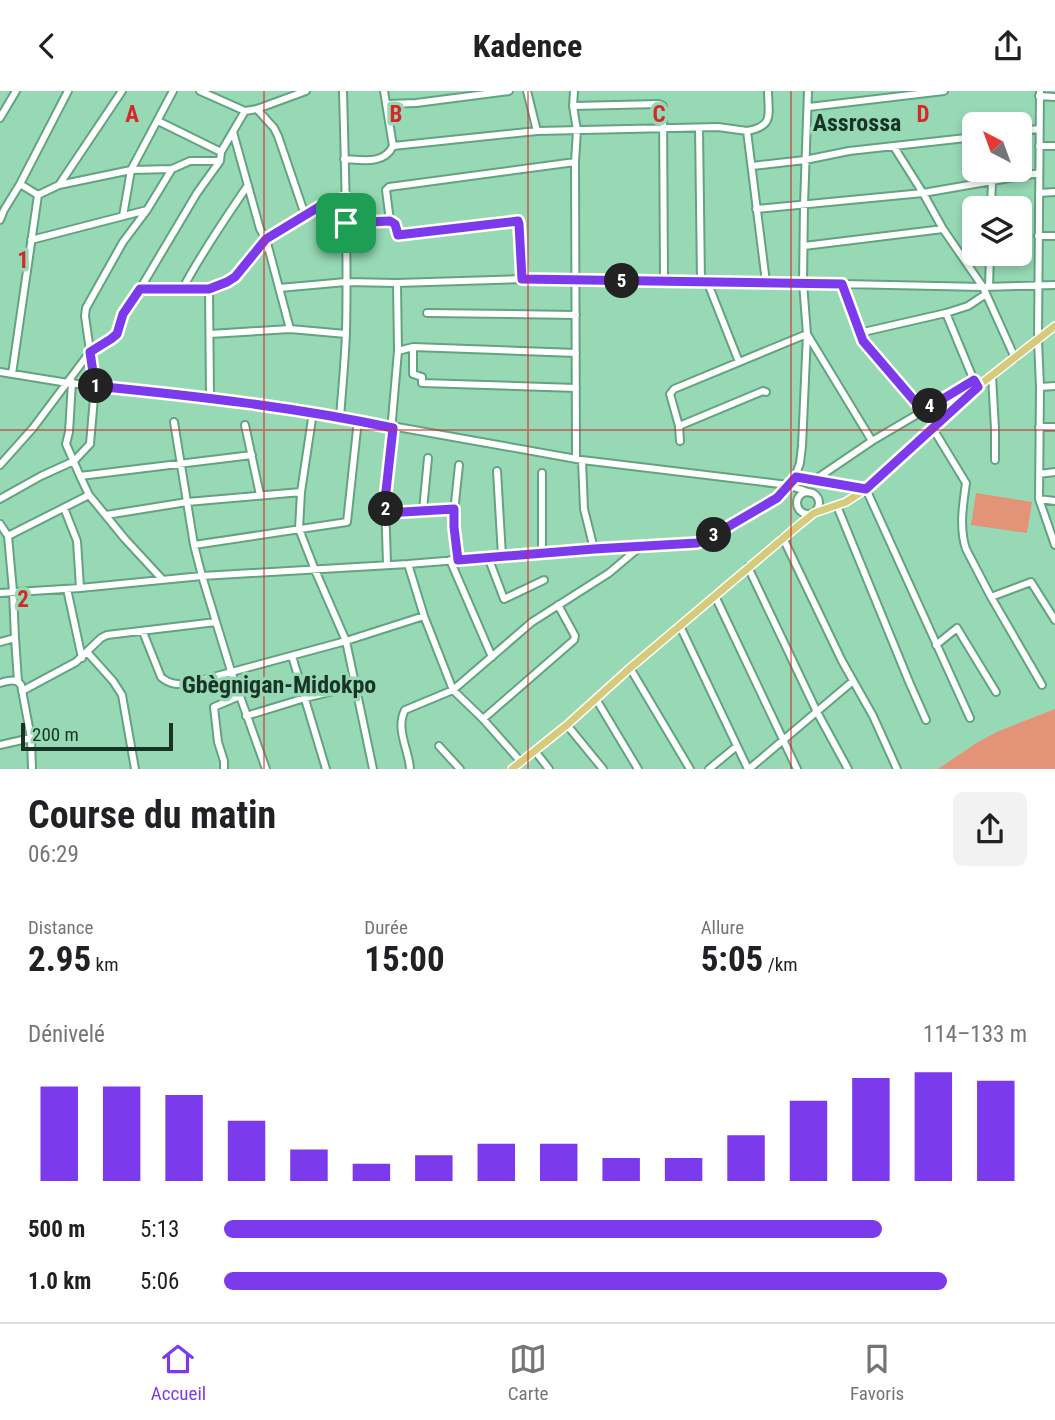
<!DOCTYPE html>
<html lang="fr">
<meta charset="utf-8">
<style>
:root{--surface:#fff;--page:#f2f2f2;--text:#202124;--muted:#757577;--line:#e0e0e0;--accent:#7c3aed}
body{margin:0;font-family:"Roboto Condensed",sans-serif;background:var(--page);color:var(--text);height:100vh;display:flex;flex-direction:column;font-size:26px;white-space:nowrap}
*{box-sizing:border-box;margin:0}
p{font-size:23px;color:var(--muted)}
.icon{flex:none;width:38px;height:38px;fill:none;stroke:currentColor;stroke-width:2;stroke-linecap:round;stroke-linejoin:round}
.map{position:relative;height:678px;overflow:hidden}
.drawer{display:flex;flex-direction:column;background:var(--surface);flex:1}
.drawer>*{flex:none}
.needle{width:46px;rotate:319deg}
.fabs{position:absolute;left:962px;top:21px;display:grid;gap:14px}
.fabs a{display:grid;place-items:center;width:70px;height:70px;border-radius:10px;background:var(--surface);box-shadow:0 4px 10px #0003;font-size:35px}
.scale{position:absolute;left:21px;bottom:18px;width:152px;box-sizing:border-box;padding-left:7px;border:4px solid #193426;border-top:0;font-size:19px;line-height:24px;white-space:nowrap;color:#193426;-webkit-text-stroke:5px #97d9b5;paint-order:stroke}
.pin{position:absolute;display:grid;place-items:center;width:60px;height:60px;color:#fff;margin:-30px;border-radius:14px;box-shadow:0 4px 10px #0006}
.km{position:absolute;width:35px;height:35px;margin:-18px;border-radius:50%;background:#222;color:#fff;font-size:19px;line-height:35px;text-align:center}
.round{display:grid;place-items:center;flex:none;width:74px;height:74px;border-radius:10px;background:var(--page)}
.headline{display:flex;align-items:center;justify-content:space-between;height:119px;padding:0 28px}
h1{font-size:38px;font-weight:700;line-height:52px}
.figures{display:grid;grid-template-columns:repeat(3,1fr);gap:10px;height:119px;padding:7px 28px}
.figures div{display:grid;align-content:center}
.figures b{font-size:35px;font-weight:700}
.figures small{font-size:19px;font-weight:400}
.figures p{font-size:19px}
.chart{height:196px;padding:14px 28px}
.chart p{display:flex;justify-content:space-between}
.chart svg{width:100%;height:126px;margin-top:7px;stroke:var(--accent);stroke-width:6}
ul{padding:0 28px;list-style:none;font-size:23px}
li{display:grid;grid-template-columns:112px 84px 1fr;align-items:center;height:52px}
li i{height:18px;border-radius:9px;background:var(--accent)}
header{display:flex;justify-content:space-between;align-items:center;height:91px;padding:0 28px;background:var(--surface);font-size:32px;font-weight:700}
.tabs{display:flex;justify-content:space-around;align-items:center;height:98px;border-top:2px solid var(--line);background:var(--surface);font-size:19px;color:var(--muted)}
.tabs a{display:grid;justify-items:center;gap:4px}
.tabs .active{color:var(--accent)}
.map>svg:first-child{display:block}
.green{fill:#e39377}
.lines{fill:none;stroke-linecap:round;stroke-linejoin:round}
.minor-casing{stroke:#63a381;stroke-width:10}
.major-casing{stroke:#fff;stroke-width:10}
.minor{stroke:#fff;stroke-width:6}
.major{stroke:#d6ca7b;stroke-width:7}
.route-casing{stroke:#fff;stroke-width:14}
.route{stroke:#7c3aed;stroke-width:9}
.grid{fill:none;stroke:#d62828;stroke-width:2;stroke-opacity:0.55}
.labels{text-anchor:middle;stroke-width:7;stroke-linejoin:round;paint-order:stroke}
.quarter-label{font-size:24px;font-weight:bold;fill:#193426;stroke:#97d9b5}
.grid-label{font-size:23px;text-anchor:middle;font-weight:bold;fill:#d62828;stroke:#97d9b5;stroke-width:7;stroke-linejoin:round;paint-order:stroke}
</style>
<header><svg class="icon" aria-label="back" viewBox="0 0 24 24"><path d="M15 5l-7 7 7 7"/></svg>Kadence<svg class="icon" aria-label="share" viewBox="0 0 24 24"><path d="M12 15V3M7 8l5-5 5 5M5 13v7h14v-7"/></svg></header>
<div class="map">
<svg width="1055" height="678" viewBox="0 0 1055 678">
<rect width="100%" height="100%" fill="#97d9b5"/>
<path class="green" d="M 976,402 L 1032,411 L 1027,442 L 971,434 Z
M 1055,618 L 1055,678 L 938,678 L 978,651 L 999,640 Z"/>
<g class="lines">
<defs>
<path id="minor" d="M 200,0 L 245,20 L 257,18 L 306,0
M 527,0 L 537,40
M 574,0 L 573,15 L 577,39 L 575,71 L 576,368
M 1040,0 L 1038,249 L 1040,296 L 1039,408 L 1055,454
M 1039,5 L 1055,6
M 387,13 L 416,12 L 509,0
M 573,15 L 659,13 L 663,15 L 664,189
M 809,16 L 944,0
M 257,18 L 274,37 L 278,45 L 305,124
M 0,27 L 16,0
M 158,30 L 221,61
M 699,37 L 701,190
M 747,40 C 775,35 768,23 768,0
M 1020,40 L 1039,38
M 233,41 L 260,138 L 266,148 L 290,238
M 393,55 L 537,40 L 718,36 L 747,40 L 766,191
M 1039,55 L 1055,55
M 344,68 C 362,69 384,74 393,55 L 384,0
M 752,75 L 805,69 L 849,60 L 975,46
M 20,93 L 38,104
M 59,94 L 122,0
M 1039,102 L 1055,101
M 38,104 L 59,94 L 131,79 L 172,78 L 190,70 L 220,70
M 991,117 L 992,90 L 1039,82
M 756,118 L 923,102 L 894,56
M 123,125 L 131,79 L 173,0
M 0,129 L 4,119 L 20,93 L 68,0
M 347,133 L 390,130
M 943,138 L 923,102 L 992,90
M 1038,145 L 1055,145
M 31,149 L 147,119
M 522,188 L 519,133 L 518,130 L 398,144 L 395,133 L 390,130 L 386,99 L 389,96 L 575,71
M 707,190 L 739,271
M 842,193 L 863,250 L 923,320
M 989,196 L 990,163
M 183,197 C 202,161 225,128 248,94
M 279,197 L 346,191 L 397,192 L 522,188 L 664,189 L 983,196 L 943,138 L 804,155
M 140,198 L 209,198 L 227,191 L 235,185 L 266,148 L 322,114 L 346,107
M 209,198 L 210,306
M 427,222 L 576,224
M 859,242 L 946,222
M 210,243 L 290,238 L 346,243
M 413,256 L 413,283 L 422,286 L 422,292 L 576,297
M 398,260 L 413,256 L 576,262
M 1015,267 L 983,196 L 1055,194
M 0,281 L 68,292 L 210,306 L 313,321 L 582,369 L 788,394 L 811,402
M 12,283 L 38,104
M 992,285 L 995,338 L 995,369
M 72,291 L 69,341 L 66,353 L 80,385 L 89,404 L 125,448 L 162,488
M 975,292 L 946,222 L 968,215 L 986,203
M 1040,296 L 1055,295
M 313,321 L 301,401 L 299,438 L 315,479 L 346,550 L 373,678
M 340,327 C 342,299 345,270 346,241 C 348,161 345,80 343,0
M 174,331 L 194,454 L 202,485 L 231,580 L 266,678
M 938,333 L 935,341 L 966,392 C 963,413 959,437 966,458 L 991,506 L 1042,594
M 245,334 L 260,404
M 679,335 L 763,300 L 766,301
M 1039,336 L 1055,336
M 680,350 L 679,335 L 670,303 L 674,298 L 807,243 L 872,350
M 582,369 L 584,418 L 594,458
M 0,374 L 33,337 L 90,261 L 111,248 L 117,243 L 123,224 L 140,198 L 197,102 L 220,70 L 221,61 L 245,20
M 497,380 L 502,465
M 542,382 L 542,462
M 1039,383 L 1055,381
M 80,385 L 252,364
M 795,386 L 866,398 L 970,627
M 816,388 L 872,350 L 974,290
M797 412a11 11 0 1 1 22 0a11 11 0 1 1-22 0Z
M 0,408 L 41,385 L 74,370 L 90,353 L 95,295 L 85,225 L 86,217 L 123,151 L 147,119 L 172,78
M 1039,408 L 1055,410
M 837,415 L 910,593 L 926,629
M 64,417 L 77,450 L 80,497
M 423,419 L 428,367
M 386,422 L 454,418
M 106,424 L 187,411 L 301,401
M 0,433 L 8,445 L 13,500 L 15,547 L 0,551
M 8,445 L 89,404
M 783,447 L 842,570 L 873,625 L 897,678
M 194,454 L 347,431 L 358,329
M 488,466 L 504,508 L 544,489
M 450,469 L 492,566
M 458,469 L 453,431 L 459,374
M 387,473 L 385,409 L 398,260 L 397,192
M 408,473 L 424,525 L 453,599 L 483,628 L 521,671
M 748,476 L 817,621 L 848,678
M 67,498 L 82,567
M 0,502 L 80,497 L 202,485 L 408,473 L 594,458 L 697,452 L 707,448 L 777,407 L 795,386 L 800,372 L 802,355 L 807,243 L 803,192 L 804,114 L 808,0
M 715,505 L 797,678
M 991,506 L 1031,491 L 1055,529
M 680,535 L 748,678
M 143,541 L 161,586 C 170,594 180,594 191,592 L 346,550 L 424,525
M 15,547 L 18,590
M 936,554 L 957,537 L 996,601
M 87,561 L 113,590 L 122,604 L 135,678
M 292,565 L 326,678
M 630,577 L 690,678
M 0,592 C 8,590 16,587 21,594 L 31,647 L 32,678
M 22,600 L 76,571 L 101,547 L 107,544 L 216,531
M 596,608 L 638,678
M 246,625 L 305,607 L 355,595
M 483,628 L 574,549 L 575,545 L 558,514
M 567,634 L 603,678
M 0,654 L 31,647
M 439,655 L 460,678
M 535,660 L 549,678
M 224,678 L 224,670 L 218,651 L 214,616 L 240,605
M 410,678 C 409,659 395,638 405,619 L 453,599 L 532,531 L 609,482 L 641,455
M 709,678 L 737,655
M 749,678 L 853,590"/>
<path id="major" d="M 512,678 L 567,634 L 630,577 L 799,434 L 814,422 L 846,411 L 866,398 L 977,296 L 1055,235"/>
</defs>
<use href="#minor" class="minor-casing"/>
<use href="#major" class="major-casing"/>
<use href="#minor" class="minor"/>
<use href="#major" class="major"/>
</g>
<g class="lines">
<defs>
<path id="route" d="M 346,107 L 346,132 L 390,130 L 395,133 L 398,144 L 518,130 L 519,133 L 522,188 L 842,193 L 863,250 L 923,320 L 974,289 L 978,296 L 866,398 L 796,386 L 777,407 L 707,448 L 697,452 L 594,458 L 458,469 L 454,436 L 454,418 L 386,422 L 385,409 L 393,337 C 295,316 195,305 95,295 L 90,261 L 111,248 L 117,243 L 123,223 L 140,198 L 209,198 L 227,191 L 235,186 L 266,148 L 322,114 Z"/>
</defs>
<use href="#route" class="route-casing"/>
<use href="#route" class="route"/>
</g>
<path class="grid" d="M 264,0 L 264,678M 528,0 L 528,678M 791,0 L 791,678M 0,339 L 1055,339"/>
<g class="labels">
<g class="quarter-label">
<text x="857" y="40">Assrossa</text>
<text x="279" y="602">Gbègnigan-Midokpo</text>
</g>
</g>
<g class="grid-label">
<text x="132" y="31">A</text>
<text x="396" y="31">B</text>
<text x="659" y="31">C</text>
<text x="923" y="31">D</text>
<text x="23" y="177">1</text>
<text x="23" y="516">2</text>
</g>
</svg>
<div class="fabs">
<a><svg class="needle" viewBox="-14 -14 28 28"><path d="M0-13l5 13h-10z" fill="#e53935"/><path d="M0 13l5-13h-10z" fill="#757577"/></svg></a>
<a><svg class="icon" aria-label="layers" viewBox="0 0 24 24"><path d="M12 4l9 5-9 5-9-5zM3 14l9 5 9-5"/></svg></a>
</div>
<div class="scale">200 m</div>
<div class="pin" style="left:346px;top:132px;background:#1e9e55"><svg class="icon" aria-label="arrive" viewBox="0 0 24 24"><path d="M6 21V4h12l-3 4 3 4H6"/></svg></div>
<b class="km" style="left:96px;top:295px">1</b>
<b class="km" style="left:386px;top:418px">2</b>
<b class="km" style="left:714px;top:444px">3</b>
<b class="km" style="left:930px;top:315px">4</b>
<b class="km" style="left:622px;top:190px">5</b>
</div>
<section class="drawer">
<div class="headline"><div><h1>Course du matin</h1><p>06:29</p></div><a class="round"><svg class="icon" aria-label="share" viewBox="0 0 24 24"><path d="M12 15V3M7 8l5-5 5 5M5 13v7h14v-7"/></svg></a></div>
<div class="figures">
<div><p>Distance</p><b>2.95<small> km</small></b></div>
<div><p>Durée</p><b>15:00</b></div>
<div><p>Allure</p><b>5:05<small> /km</small></b></div>
</div>
<div class="chart"><p><span>Dénivelé</span>114–133 m</p>
<svg viewBox="0 0 160 44" preserveAspectRatio="none"><path d="M5 44V11M15 44V11M25 44V14M35 44V23M45 44V33M55 44V38M65 44V35M75 44V31M85 44V31M95 44V36M105 44V36M115 44V28M125 44V16M135 44V8M145 44V6M155 44V9"/></svg>
</div>
<ul>
<li><b>500 m</b>5:13<i style="width:82%"></i></li>
<li><b>1.0 km</b>5:06<i style="width:90%"></i></li>
</ul>
</section>
<nav class="tabs">
<a class="active"><svg class="icon" aria-label="home" viewBox="0 0 24 24"><path d="M3 11l9-7 9 7M6 9v11h12V9"/></svg>Accueil</a>
<a><svg class="icon" aria-label="map" viewBox="0 0 24 24"><path d="M3 6l6-2 6 2 6-2v14l-6 2-6-2-6 2zM9 4v14M15 6v14"/></svg>Carte</a>
<a><svg class="icon" aria-label="saved" viewBox="0 0 24 24"><path d="M7 4h10v16l-5-4-5 4z"/></svg>Favoris</a>
</nav>
